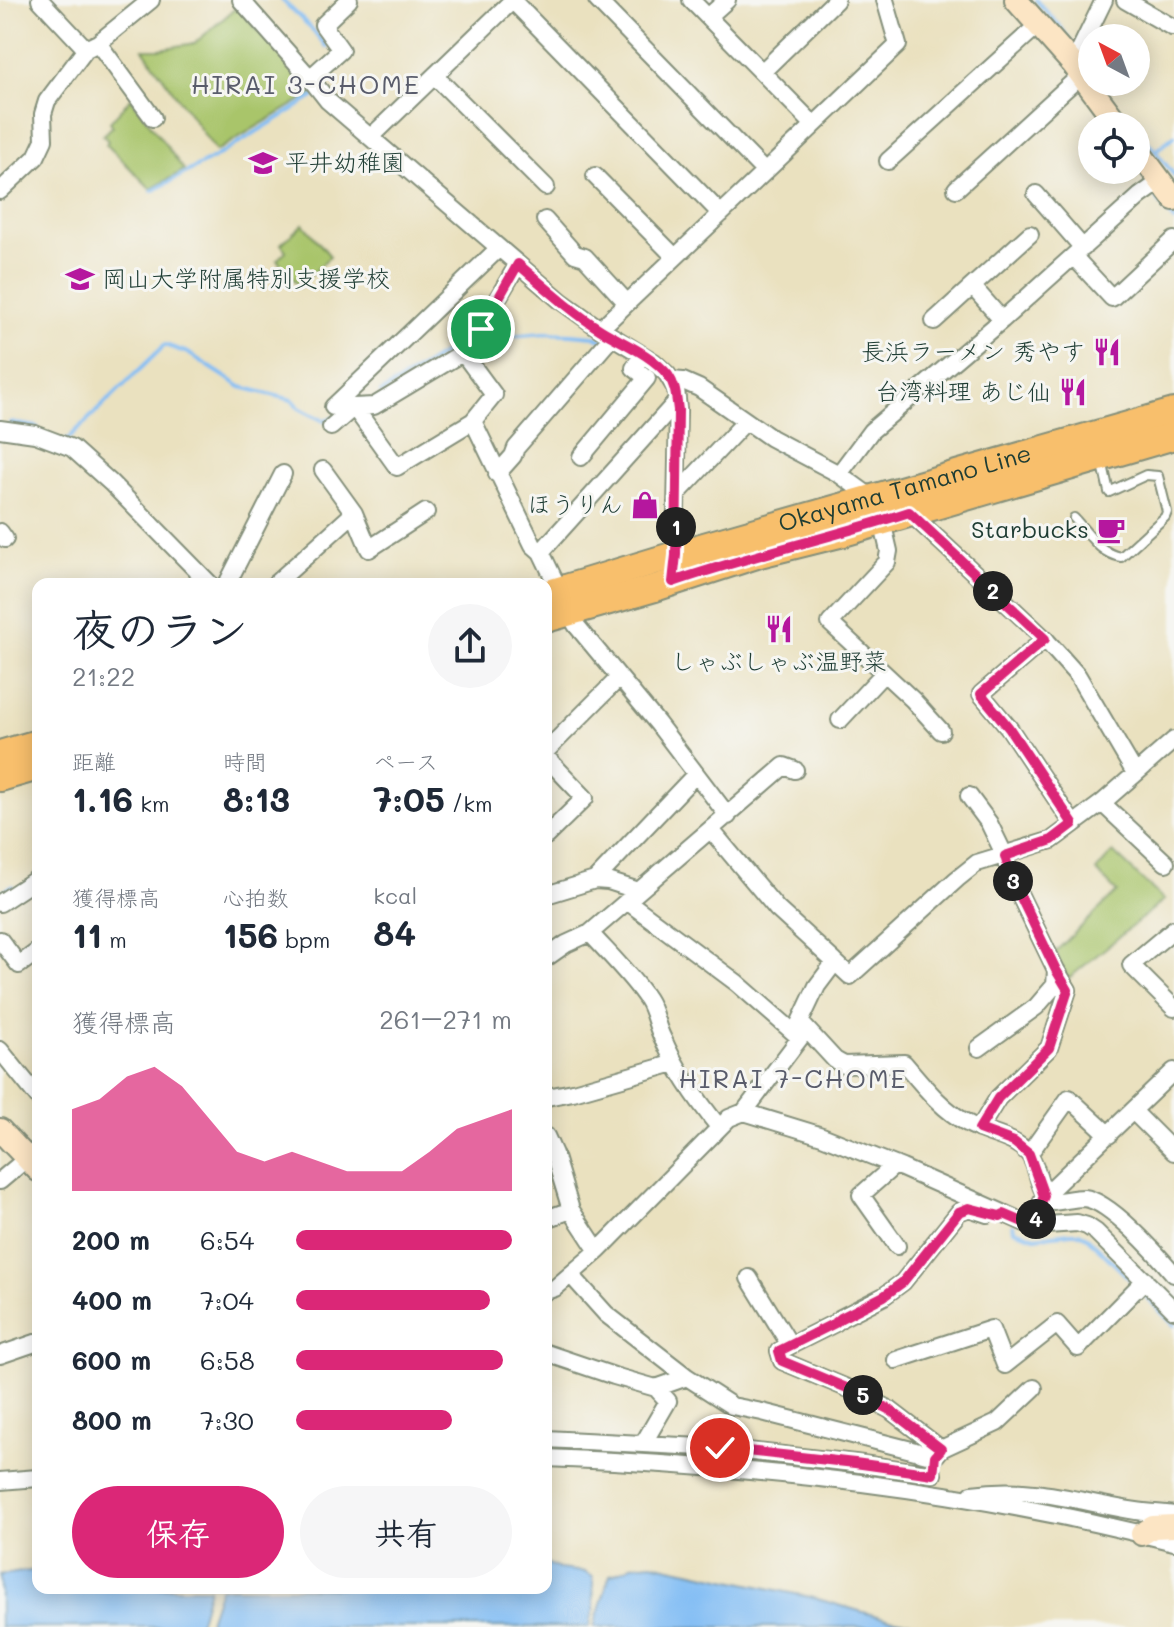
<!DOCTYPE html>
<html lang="ja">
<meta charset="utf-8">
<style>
:root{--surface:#fff;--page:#f6f6f7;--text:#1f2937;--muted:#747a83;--accent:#db2777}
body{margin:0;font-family:Mali,"Klee One",sans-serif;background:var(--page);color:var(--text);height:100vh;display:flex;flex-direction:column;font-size:30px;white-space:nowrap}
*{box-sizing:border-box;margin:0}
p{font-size:26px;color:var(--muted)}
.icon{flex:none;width:44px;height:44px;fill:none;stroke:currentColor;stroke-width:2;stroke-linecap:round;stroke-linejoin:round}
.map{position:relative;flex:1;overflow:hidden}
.side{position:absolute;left:32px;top:578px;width:520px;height:1016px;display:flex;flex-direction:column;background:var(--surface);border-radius:16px;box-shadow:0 4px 20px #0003}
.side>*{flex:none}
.needle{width:52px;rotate:319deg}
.fabs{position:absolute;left:1078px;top:24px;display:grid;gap:16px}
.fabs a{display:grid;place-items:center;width:72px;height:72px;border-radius:50%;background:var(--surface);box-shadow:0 4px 20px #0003;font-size:40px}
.pin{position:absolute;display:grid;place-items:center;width:68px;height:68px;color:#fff;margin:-34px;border:4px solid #fff;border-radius:50%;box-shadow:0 2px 8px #0007}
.km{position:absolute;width:40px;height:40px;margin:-20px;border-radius:50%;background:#222;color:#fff;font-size:22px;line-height:40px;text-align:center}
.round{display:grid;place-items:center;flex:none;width:84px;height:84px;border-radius:42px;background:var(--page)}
.head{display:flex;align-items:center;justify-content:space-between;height:136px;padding:0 40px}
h1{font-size:44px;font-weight:800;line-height:60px}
.figures{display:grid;grid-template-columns:repeat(3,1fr);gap:12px;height:136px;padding:8px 40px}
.figures div{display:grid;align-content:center}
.figures b{font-size:34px;font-weight:800}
.figures small{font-size:22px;font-weight:400}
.figures p{font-size:22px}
.chart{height:224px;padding:16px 40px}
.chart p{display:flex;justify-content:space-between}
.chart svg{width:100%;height:144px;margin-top:8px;fill:var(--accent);opacity:.7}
.cta{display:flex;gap:16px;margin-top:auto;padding:16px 40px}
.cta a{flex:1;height:92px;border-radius:48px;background:var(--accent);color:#fff;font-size:32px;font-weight:800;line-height:92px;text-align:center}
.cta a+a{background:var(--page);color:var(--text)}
ul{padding:0 40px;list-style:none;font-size:26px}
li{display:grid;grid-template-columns:128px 96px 1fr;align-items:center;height:60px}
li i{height:20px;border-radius:10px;background:var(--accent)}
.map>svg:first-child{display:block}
.green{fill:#a9c56b;stroke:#648150;stroke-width:2}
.water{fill:#82bdf4;stroke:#507d94;stroke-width:2}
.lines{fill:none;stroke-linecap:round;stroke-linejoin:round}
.stream{stroke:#82bdf4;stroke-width:4}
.lane-casing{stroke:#848f7a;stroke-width:12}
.street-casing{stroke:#848f7a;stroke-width:20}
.secondary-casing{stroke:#848f7a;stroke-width:26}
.primary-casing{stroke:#848f7a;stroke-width:30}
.lane{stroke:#fff;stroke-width:8}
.street{stroke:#fff;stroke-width:16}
.secondary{stroke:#fce5c4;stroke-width:22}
.primary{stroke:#f8bf6c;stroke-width:26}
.route-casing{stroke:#fff;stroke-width:16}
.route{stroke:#db2777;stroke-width:10}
.labels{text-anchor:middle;stroke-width:6;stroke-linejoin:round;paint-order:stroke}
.poi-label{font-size:24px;fill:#1f3d34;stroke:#f6f6f2;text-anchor:end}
.street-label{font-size:24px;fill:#1f3d34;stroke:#f6f6f2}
.neighbourhood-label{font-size:26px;letter-spacing:2px;fill:#595c6b;stroke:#f6f6f2}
</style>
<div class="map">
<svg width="1174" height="1627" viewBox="0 0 1174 1627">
<rect width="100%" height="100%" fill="#f6f6f2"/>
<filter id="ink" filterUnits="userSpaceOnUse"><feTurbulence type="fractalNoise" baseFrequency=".0125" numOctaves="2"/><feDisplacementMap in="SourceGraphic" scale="16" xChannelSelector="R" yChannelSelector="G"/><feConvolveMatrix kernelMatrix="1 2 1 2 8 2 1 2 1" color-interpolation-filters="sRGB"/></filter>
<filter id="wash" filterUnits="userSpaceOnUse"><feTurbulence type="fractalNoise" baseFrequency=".006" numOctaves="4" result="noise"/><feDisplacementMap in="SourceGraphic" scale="32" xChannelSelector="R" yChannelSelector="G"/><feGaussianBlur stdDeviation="1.8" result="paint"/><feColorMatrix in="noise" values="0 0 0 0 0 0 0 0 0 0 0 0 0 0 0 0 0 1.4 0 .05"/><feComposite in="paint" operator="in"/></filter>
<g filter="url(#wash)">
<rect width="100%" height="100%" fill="#eae1bf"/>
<path class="green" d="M 237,7 L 313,93 L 216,151 L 143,49 L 160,49 L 195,43 Z
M 131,98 L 184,170 L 151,189 L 106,144 L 108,141 L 103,135 L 113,126 L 110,122 Z
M 303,224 L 330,256 L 300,287 L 277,260 L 286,251 L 281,244 Z
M 1113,852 L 1164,900 L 1068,979 L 1055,952 L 1117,892 L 1096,871 Z"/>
<path class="water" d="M 546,1563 L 559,1569 L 585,1572 L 593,1577 L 594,1609 L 589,1627 L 207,1627 L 220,1588 L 453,1588 L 462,1591 L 464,1588 L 546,1588 Z
M 652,1563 L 814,1598 L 884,1618 L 935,1627 L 594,1627 L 610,1575 L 628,1568 L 631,1565 Z
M 38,1570 L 38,1588 L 209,1588 L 198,1627 L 0,1627 L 0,1575 Z"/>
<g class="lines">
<path class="stream" d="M 282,0 L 310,27 L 327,47
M 1036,0 L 1061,28 L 1071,43
M 1126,114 L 1136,126
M 1136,127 L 1174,175
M 1155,151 L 1174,136
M 152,191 L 215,157 L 315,96
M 1152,192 L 1174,221
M 484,327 L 509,336 L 544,333 L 571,334 L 594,336 L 604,341
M 381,393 L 459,344 L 469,333
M 10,423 L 37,427
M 67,440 L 165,345 L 188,353 L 241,387 L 292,400 L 299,408 L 324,421 L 332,418
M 772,447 L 789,456
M 0,893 L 12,886
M 1023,1213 L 1035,1202
M 1013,1225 L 1014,1230 L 1035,1237 L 1071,1233 L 1079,1233 L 1087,1237 L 1133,1282
M 1142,1292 L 1174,1325"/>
</g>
</g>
<g filter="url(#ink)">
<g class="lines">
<defs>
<path id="lane" d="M 1074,518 C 1089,534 1099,553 1121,557 L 1165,517 L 1167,512 L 1158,476 L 1146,475 L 1109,492 L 1102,460"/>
<path id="street" d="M 40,0 L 86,49
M 241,0 L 310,78 L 328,101 L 561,301 L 600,329 L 654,362 L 667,374 L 676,389 L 678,410 L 675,561
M 597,0 L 765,172
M 691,0 L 814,125
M 1125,0 L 1172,27
M 513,1 L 721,214
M 708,17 L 727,0
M 98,43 L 153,118
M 1073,64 L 1104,0
M 762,72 L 836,0
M 435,76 L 546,187
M 310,78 L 341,50 L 323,25 L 349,0
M 371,137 L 513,0
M 888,161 L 1038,25
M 595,176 L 675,257
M 956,189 L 1081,75
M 0,191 L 36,157 L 44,140 L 43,114 L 47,101 L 86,49 L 98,43 L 151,0
M 1036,194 L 1083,248
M 545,220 L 575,254 L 585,257 L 627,303
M 1074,257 L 1112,298 L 1174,240
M 973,287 L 1002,320
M 934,321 L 1030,234
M 600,329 L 898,45 L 885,0
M 671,380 L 683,381 L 699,388 L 771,438 L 839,474 L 872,498
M 677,401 L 541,552 L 576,625 L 658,724 L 728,816
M 333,407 L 499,248
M 354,407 L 397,467 L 473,421 L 494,395 L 463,353
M 473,421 L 533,545 L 541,552
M 331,427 L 354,407 L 374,406 L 467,350 L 518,264
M 0,429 L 35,434 L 72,448 L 111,483 L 210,584
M 581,457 L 647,378 L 634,368 L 642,355
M 323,470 L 354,513 L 369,549 L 426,512
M 497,474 L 513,456 L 516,448 L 612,337
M 839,474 L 871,431 L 1002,320 L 1140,196 L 1161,181
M 677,494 L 746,421
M 909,512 L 1045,639 L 1078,676 L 1135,773
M 882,521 L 889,551 L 887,562 L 830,623 L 913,700 L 941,731
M 0,532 L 5,539
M 227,584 L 283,474
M 275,584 L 354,513
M 1045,639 L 981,694 L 1009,728 L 1073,824
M 840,720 L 884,673
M 546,751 L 619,678
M 546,757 L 585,798 L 546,836
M 969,796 L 989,823 L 1005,856 L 1011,877 L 1056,970 L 1055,985 L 1036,1007 L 979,1048
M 1102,803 L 1166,863
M 711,830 L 777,909 L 835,962
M 595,880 L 695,775
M 546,895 L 595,880 L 608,881 L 639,891
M 627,901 L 737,983 L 800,1038
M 0,903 L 38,878
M 1174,929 L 1131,965 L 1174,1008
M 590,933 C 609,954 631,975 647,999 C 655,1011 656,1026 663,1039 C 677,1071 697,1100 719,1127
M 0,940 L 19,965 L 38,951
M 546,958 L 566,944 L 590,933 L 784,766 L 795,770
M 800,1022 L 835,1060 L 844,1065 L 904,1063 C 923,1085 941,1109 967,1123 C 985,1134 1013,1136 1028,1153 C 1040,1167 1036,1190 1053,1202 C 1063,1201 1074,1198 1084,1198 C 1109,1200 1157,1254 1174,1274
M 0,1050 L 38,1097
M 547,1097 L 573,1092 L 675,1063
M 1133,1111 L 1174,1152
M 744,1112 L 822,1136 L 902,1168 L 1032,1226 L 1077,1223 L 1087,1226 L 1096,1232 L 1174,1310
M 979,1129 L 998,1098 L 1049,1048 L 1068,990 L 1056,970
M 546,1136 L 554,1154 L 571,1210 L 598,1251
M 1029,1154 L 1069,1098 L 1109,1135
M 895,1165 L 861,1195 L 897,1246
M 0,1181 L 38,1149
M 546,1219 L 571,1210
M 1032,1226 L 1044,1196 L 1174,1071
M 571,1275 L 606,1314 L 687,1377 L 732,1406 L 762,1412 L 935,1456
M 749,1278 L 790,1345
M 546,1291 L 555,1288 L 598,1251 L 729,1118 L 744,1112 L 800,1038 L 800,1022 L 817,986 L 835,962 L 850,976 L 957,879 L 977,863 L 1052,840 L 1102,803 L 1174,740
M 546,1353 L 614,1376 L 656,1388 L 687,1377
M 0,1355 L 38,1342
M 896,1360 L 991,1329 L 1005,1365 L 1057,1324 L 1078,1348 L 1145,1280
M 546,1439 L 720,1448 L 855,1463 L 933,1474
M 643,1444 L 668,1401 L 656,1388
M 941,1449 L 890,1410 L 854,1391 L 782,1361 L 779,1351 L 835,1323 L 841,1318 L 884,1296 L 903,1282 L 959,1212 L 969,1208 L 987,1214
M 936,1455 L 941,1449 L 997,1423 L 1034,1388
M 546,1458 C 758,1466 968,1489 1174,1542
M 0,1481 L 38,1478
M 972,1494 C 1033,1485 1078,1502 1136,1511 C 1149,1513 1161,1513 1174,1515"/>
<path id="secondary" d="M 1016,0 L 1073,64 L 1119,126
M 1136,148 L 1174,199
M 0,1130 L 38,1170
M 1142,1534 L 1153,1527 L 1174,1526"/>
<g id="primary">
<path id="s1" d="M 546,594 L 704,546 L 1174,412"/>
<path d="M 546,619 L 655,588 L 760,554 L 840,534 L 1174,436"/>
<path d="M 0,754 L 38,743"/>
<path d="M 0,778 L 38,767"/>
</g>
</defs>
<use href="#lane" class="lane-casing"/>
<use href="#street" class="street-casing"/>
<use href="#secondary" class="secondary-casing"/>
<use href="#primary" class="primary-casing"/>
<use href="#lane" class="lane"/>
<use href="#street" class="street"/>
<use href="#secondary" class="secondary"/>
<use href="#primary" class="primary"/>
</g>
</g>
<g class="lines" filter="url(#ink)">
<defs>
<path id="route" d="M 481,329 L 518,264 C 545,287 571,311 601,330 C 622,343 651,354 668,375 C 676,386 676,397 678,410 L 676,555 L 673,582 C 750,555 831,538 909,512 L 1045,639 L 981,694 L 1009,728 L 1073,824 L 1052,840 L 1005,856 L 1011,877 L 1056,970 L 1068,990 L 1049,1048 L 998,1098 L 979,1129 L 1014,1142 L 1029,1154 L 1044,1196 L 1032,1226 L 1004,1214 L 1000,1216 L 969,1208 L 959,1212 L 903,1282 L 884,1296 L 841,1318 L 835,1323 L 779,1351 L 782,1361 L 854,1391 L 890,1410 L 941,1449 L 935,1456 L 933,1474 L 855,1463 L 720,1448"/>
</defs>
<use href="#route" class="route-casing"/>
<use href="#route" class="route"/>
</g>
<defs>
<symbol id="school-bare" viewBox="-9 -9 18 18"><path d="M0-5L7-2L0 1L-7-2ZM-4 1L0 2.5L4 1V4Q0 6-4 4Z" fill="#b5179e" stroke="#f6f6f2" stroke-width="2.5" paint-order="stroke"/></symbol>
<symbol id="restaurant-bare" viewBox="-9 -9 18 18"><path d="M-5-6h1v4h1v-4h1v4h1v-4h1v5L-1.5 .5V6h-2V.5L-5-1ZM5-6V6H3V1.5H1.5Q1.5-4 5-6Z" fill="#b5179e" stroke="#f6f6f2" stroke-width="2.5" paint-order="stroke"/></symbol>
<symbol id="shop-bare" viewBox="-9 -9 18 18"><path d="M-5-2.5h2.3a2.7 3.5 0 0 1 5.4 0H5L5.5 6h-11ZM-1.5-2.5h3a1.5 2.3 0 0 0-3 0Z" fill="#b5179e" stroke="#f6f6f2" stroke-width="2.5" paint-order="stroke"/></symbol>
<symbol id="cafe-bare" viewBox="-9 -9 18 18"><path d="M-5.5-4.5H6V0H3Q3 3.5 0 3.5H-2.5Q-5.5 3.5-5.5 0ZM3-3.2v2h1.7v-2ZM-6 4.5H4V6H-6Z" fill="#b5179e" stroke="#f6f6f2" stroke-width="2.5" paint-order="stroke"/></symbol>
</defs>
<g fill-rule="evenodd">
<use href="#school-bare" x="243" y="143" width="40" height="40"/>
<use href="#school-bare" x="60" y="259" width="40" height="40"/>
<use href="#restaurant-bare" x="1087" y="332" width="40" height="40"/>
<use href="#restaurant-bare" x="1053" y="372" width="40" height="40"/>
<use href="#shop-bare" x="625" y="485" width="40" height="40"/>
<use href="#cafe-bare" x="1091" y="510" width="40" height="40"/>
<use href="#restaurant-bare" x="759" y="609" width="40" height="40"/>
</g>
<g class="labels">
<g class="poi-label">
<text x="285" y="171" text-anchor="start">平井幼稚園</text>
<text x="102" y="287" text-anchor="start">岡山大学附属特別支援学校</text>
<text x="1085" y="360">長浜ラーメン 秀やす</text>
<text x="1051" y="400">台湾料理 あじ仙</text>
<text x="623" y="513">ほうりん</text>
<text x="1089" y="538">Starbucks</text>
<text x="779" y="670" text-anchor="middle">しゃぶしゃぶ温野菜</text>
</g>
<g class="street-label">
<text dy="8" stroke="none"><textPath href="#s1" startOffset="374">Okayama Tamano Line</textPath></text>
</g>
<g class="neighbourhood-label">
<text x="306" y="94">HIRAI 3-CHOME</text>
<text x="793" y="1088">HIRAI 7-CHOME</text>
</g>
</g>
</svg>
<div class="fabs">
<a><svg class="needle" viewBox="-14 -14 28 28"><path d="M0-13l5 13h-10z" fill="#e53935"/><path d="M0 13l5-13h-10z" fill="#747a83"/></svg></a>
<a><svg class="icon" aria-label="locate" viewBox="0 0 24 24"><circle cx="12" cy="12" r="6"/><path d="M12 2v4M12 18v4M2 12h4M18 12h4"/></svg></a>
</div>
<div class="pin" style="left:481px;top:329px;background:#1e9e55"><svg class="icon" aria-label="arrive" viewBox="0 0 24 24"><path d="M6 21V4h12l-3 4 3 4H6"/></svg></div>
<div class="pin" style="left:720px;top:1448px;background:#d93025"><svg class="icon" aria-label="check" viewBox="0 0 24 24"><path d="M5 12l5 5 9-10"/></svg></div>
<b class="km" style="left:676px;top:527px">1</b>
<b class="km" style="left:993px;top:591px">2</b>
<b class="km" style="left:1013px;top:881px">3</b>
<b class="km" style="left:1036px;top:1219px">4</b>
<b class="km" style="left:863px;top:1395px">5</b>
<section class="side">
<div class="head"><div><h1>夜のラン</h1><p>21:22</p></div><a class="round"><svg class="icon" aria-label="share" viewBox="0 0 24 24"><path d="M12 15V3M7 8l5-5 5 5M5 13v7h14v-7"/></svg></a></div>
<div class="figures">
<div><p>距離</p><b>1.16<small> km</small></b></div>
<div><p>時間</p><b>8:13</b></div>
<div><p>ペース</p><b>7:05<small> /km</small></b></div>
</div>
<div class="figures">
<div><p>獲得標高</p><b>11<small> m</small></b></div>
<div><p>心拍数</p><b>156<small> bpm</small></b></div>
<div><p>kcal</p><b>84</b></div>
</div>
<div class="chart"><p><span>獲得標高</span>261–271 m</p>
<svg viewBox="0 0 160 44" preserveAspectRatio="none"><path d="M0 44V19L10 16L20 9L30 6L40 12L50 22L60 32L70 35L80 32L90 35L100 38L110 38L120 38L130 32L140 25L150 22L160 19V44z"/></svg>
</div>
<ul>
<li><b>200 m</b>6:54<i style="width:100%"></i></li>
<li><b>400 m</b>7:04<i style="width:90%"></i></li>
<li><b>600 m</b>6:58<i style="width:96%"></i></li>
<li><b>800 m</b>7:30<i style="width:72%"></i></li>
</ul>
<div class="cta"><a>保存</a><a>共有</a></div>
</section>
</div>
